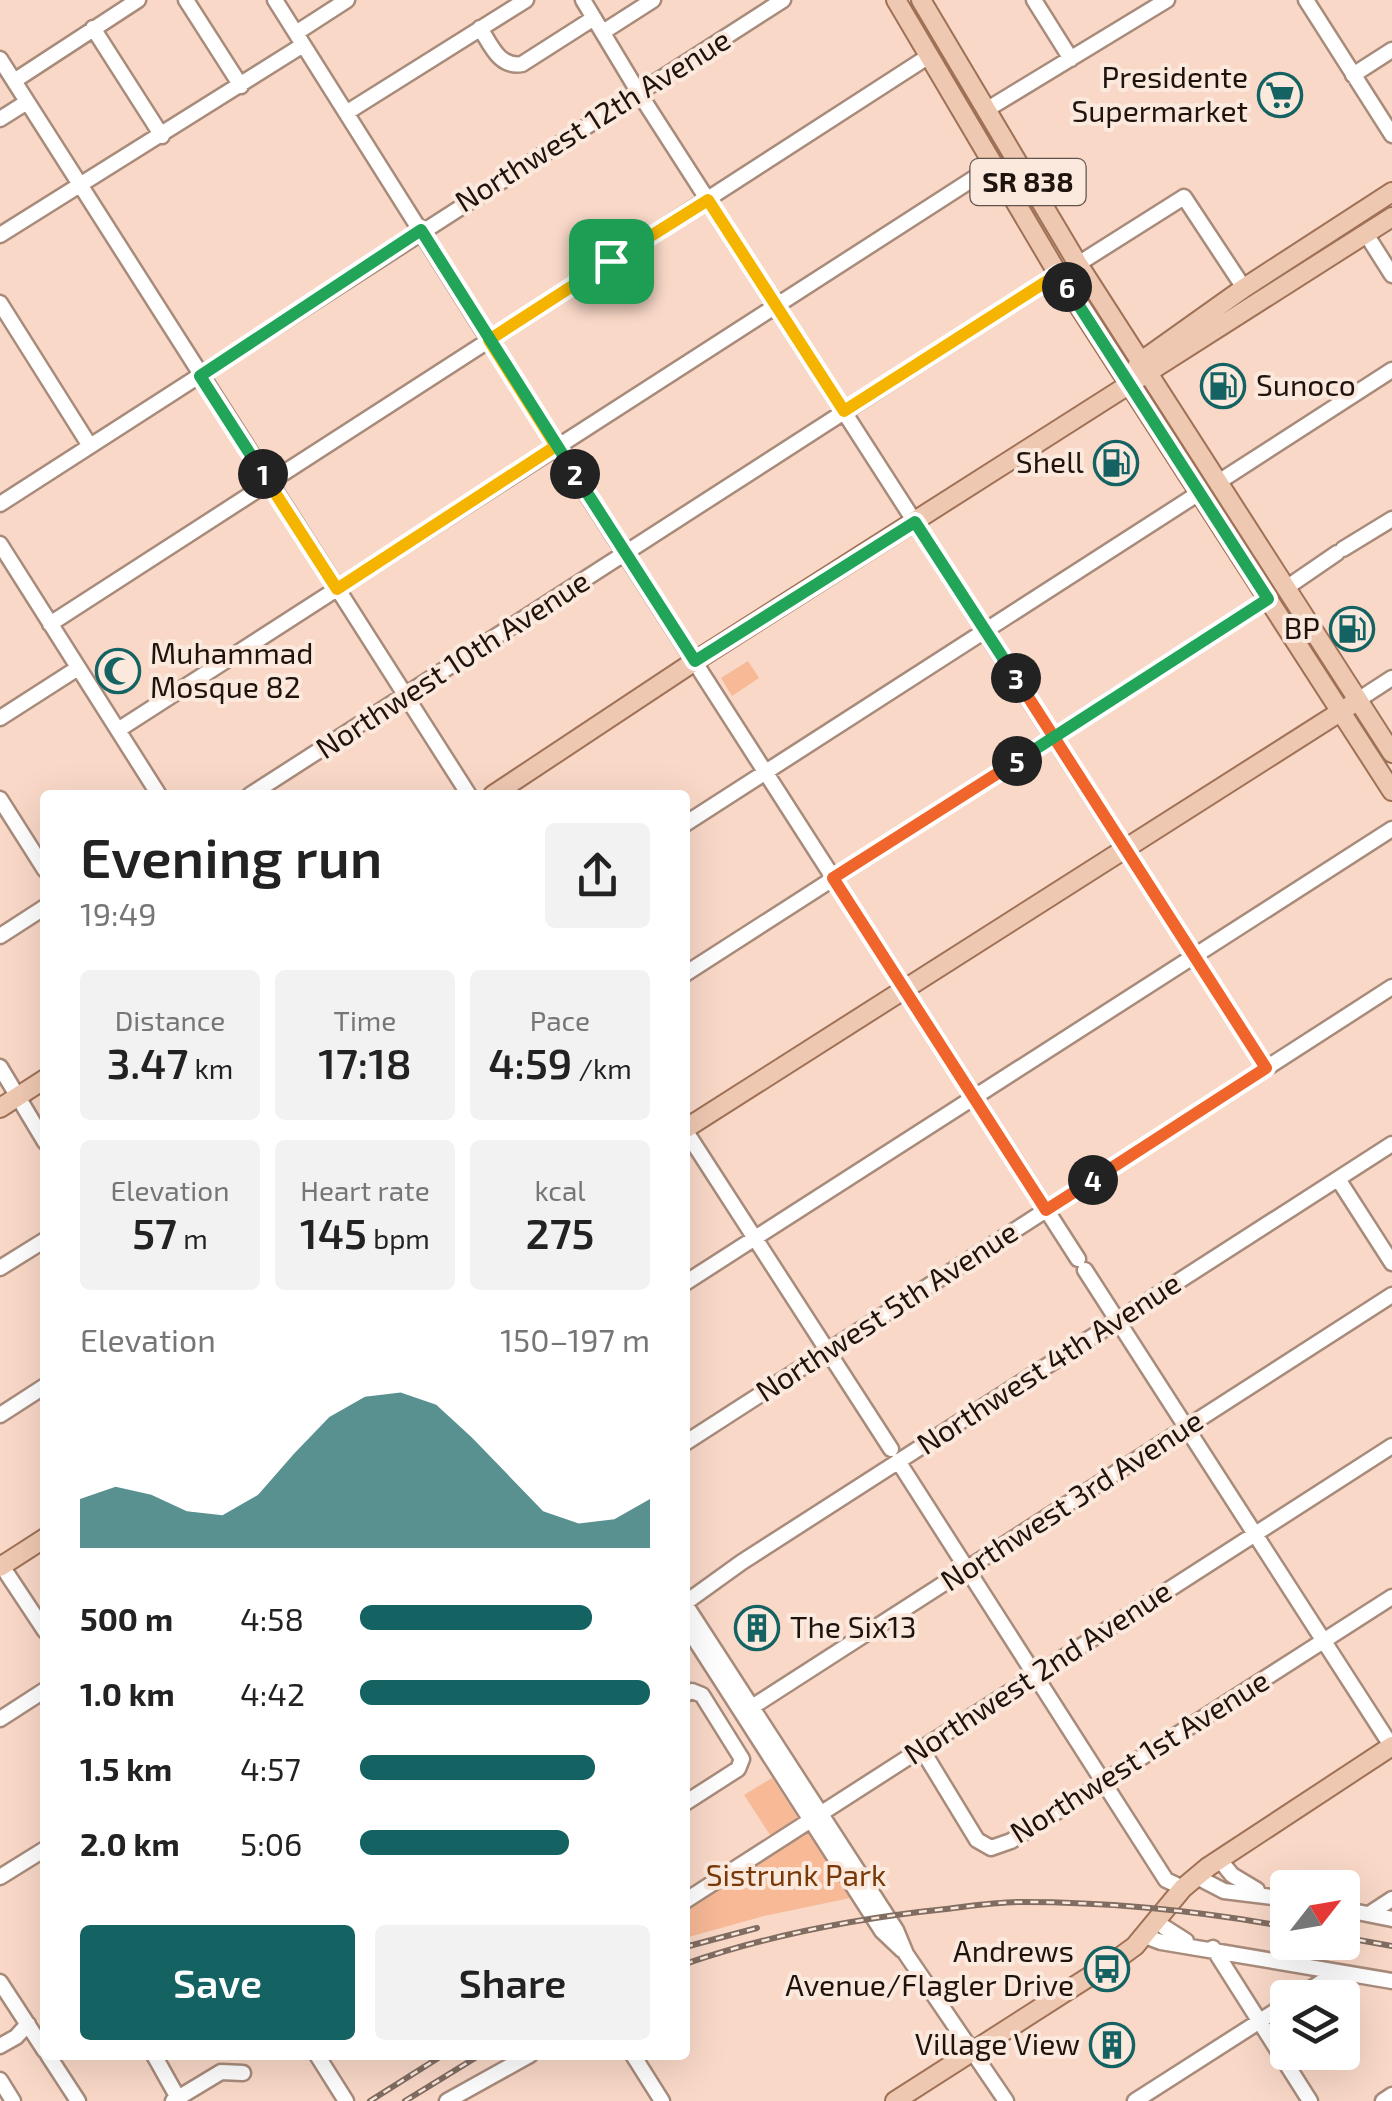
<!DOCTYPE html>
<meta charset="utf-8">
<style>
:root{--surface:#fff;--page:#f2f2f2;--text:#222;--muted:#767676;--accent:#146362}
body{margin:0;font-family:"Exo 2",sans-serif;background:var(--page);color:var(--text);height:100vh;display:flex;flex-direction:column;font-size:38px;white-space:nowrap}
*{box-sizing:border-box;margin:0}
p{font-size:32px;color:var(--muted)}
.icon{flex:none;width:55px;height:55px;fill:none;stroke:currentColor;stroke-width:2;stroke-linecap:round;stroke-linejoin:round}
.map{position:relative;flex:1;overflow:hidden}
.side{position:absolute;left:40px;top:790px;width:650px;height:1270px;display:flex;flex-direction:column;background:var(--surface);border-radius:10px;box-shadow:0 10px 40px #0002}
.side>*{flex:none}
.needle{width:65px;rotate:59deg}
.tools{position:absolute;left:1270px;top:1870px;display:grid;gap:20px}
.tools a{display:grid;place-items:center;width:90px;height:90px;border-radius:10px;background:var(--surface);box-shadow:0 10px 40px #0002;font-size:50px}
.pin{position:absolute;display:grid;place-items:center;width:85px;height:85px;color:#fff;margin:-42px;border-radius:20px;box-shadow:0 5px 15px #0006}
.km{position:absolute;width:50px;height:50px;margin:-25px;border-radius:50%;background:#222;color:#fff;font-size:28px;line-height:50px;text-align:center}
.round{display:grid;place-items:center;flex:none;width:105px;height:105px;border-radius:10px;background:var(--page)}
.head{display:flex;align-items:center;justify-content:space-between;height:170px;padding:0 40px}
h1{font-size:55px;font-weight:600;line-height:75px}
.stats{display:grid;grid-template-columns:repeat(3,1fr);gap:15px;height:170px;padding:10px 40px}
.stats div{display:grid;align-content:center;border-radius:10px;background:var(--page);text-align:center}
.stats b{font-size:42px;font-weight:600}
.stats small{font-size:28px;font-weight:400}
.stats p{font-size:28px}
.chart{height:280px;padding:20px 40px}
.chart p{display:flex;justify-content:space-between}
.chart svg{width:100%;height:180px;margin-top:10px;fill:var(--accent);opacity:.7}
.action{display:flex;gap:20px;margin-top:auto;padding:20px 40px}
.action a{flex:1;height:115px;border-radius:10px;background:var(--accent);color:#fff;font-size:40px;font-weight:600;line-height:115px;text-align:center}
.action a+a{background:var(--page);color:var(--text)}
ul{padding:0 40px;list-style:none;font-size:32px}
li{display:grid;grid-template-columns:160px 120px 1fr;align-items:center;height:75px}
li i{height:25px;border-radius:12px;background:var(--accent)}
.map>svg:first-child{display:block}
.green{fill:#f7b996}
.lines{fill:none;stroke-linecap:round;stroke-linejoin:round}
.minor-casing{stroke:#a88b7b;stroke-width:19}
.major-casing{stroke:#9f7156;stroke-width:22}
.minor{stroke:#fff;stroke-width:14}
.major{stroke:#efc8b1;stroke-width:18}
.rail-casing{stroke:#816c61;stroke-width:6}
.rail{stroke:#fce9de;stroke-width:2.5;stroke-dasharray:8;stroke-linecap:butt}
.split-1-casing{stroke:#fff;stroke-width:20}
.split-2-casing{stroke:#fff;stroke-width:20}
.split-3-casing{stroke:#fff;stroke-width:20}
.split-4-casing{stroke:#fff;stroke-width:20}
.split-5-casing{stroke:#fff;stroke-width:20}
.split-6-casing{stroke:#fff;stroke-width:20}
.split-7-casing{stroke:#fff;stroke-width:20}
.split-1{stroke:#f5b400;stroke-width:12}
.split-2{stroke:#22a559;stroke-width:12}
.split-3{stroke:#22a559;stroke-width:12}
.split-4{stroke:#f0652b;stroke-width:12}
.split-5{stroke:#f0652b;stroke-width:12}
.split-6{stroke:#22a559;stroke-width:12}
.split-7{stroke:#f5b400;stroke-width:12}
.labels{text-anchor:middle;stroke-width:8;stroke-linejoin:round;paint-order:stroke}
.shield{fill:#fce9de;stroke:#61534c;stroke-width:2.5}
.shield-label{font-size:28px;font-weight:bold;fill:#1e130d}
.poi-label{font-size:30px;fill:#1e130d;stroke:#fce9de;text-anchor:end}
.street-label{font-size:30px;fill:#1e130d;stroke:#fce9de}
.park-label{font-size:30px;fill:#793908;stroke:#fce9de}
</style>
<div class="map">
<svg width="1392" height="2101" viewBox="0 0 1392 2101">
<rect width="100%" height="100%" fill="#f9d8c7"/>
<path class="green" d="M 748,661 L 759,678 L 732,696 L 721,678 Z
M 772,1778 L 850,1898 L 764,1916 L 685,1938 L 685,1906 L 778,1847 L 744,1795 Z"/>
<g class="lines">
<defs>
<path id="minor" d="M 186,0 L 241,86
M 275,0 L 556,446 L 1078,1259
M 583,0 L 639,93 L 1266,1068
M 1034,0 L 1071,59
M 1306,0 L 1392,135
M 93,28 L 162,136
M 480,28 C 491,45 499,68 522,64 L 594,18
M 603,32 L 653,0
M 296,33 L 347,0
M 0,59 L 469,795
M 1353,75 L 1392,50
M 14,81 L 138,0
M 986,110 L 1167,0
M 346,113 L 526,0
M 0,119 L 27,102
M 1366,234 L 1392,275
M 0,235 L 303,45
M 1078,264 L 1184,197 L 1244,288
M 0,303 L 90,446
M 1217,483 L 1392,370
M 0,504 L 783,0
M 0,544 L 159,795
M 1343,549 L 1392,519
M 1286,588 L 1337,553
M 50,624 L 929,56
M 1358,700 L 1392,678
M 0,718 L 78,668
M 118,730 L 993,166
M 250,795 L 1058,274
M 0,799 L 45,870
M 685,824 L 1199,493
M 0,936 L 45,907
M 685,974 L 1268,599
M 0,1067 L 45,1142
M 685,1130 L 891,1449
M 1338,1179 L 1392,1263
M 0,1268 L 45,1240
M 1085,1270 L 1392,1747
M 685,1283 L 1392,829
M 0,1415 L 45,1386
M 685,1443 L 1392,987
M 898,1461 L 1166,1880 L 1183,1888
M 0,1563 L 45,1631
M 685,1603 L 742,1562 L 1392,1144
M 685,1604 L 896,1930 L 906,1954 L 1006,2101
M 685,1624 L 882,1931 L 902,1950
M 685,1694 L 692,1691 L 702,1695 L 742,1759 L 738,1769 L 685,1803
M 752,1707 L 1392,1295
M 0,1719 L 45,1690
M 921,1748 L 977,1840 L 991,1848 L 1011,1841 L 1392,1597
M 1219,1859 L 1232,1875 L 1257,1890
M 0,1877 L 45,1849
M 1197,1877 L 1224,1891 L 1288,1899
M 685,1901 L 1392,1446
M 1342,1909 L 1392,1919
M 1369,1914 L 1392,1899
M 1164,1927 L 1186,1941
M 1145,1936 L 1161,1942 L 1392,1981
M 1213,1948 L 1310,2101
M 0,1982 L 45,2051
M 1297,1998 L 1335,1973
M 0,2046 L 16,2037 L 28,2024
M 48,2055 L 78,2101
M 154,2055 L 178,2098
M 317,2055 L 346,2101
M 633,2055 L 662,2101
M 0,2080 L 13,2101
M 173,2101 L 221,2072 L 243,2073
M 447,2101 L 530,2055
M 1135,2101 L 1288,2003
M 1383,2101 L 1392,2095"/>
<path id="major" d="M 896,0 L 1058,274 L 1392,791
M 921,0 L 1078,264 L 1392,753
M 1135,370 L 1140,362 L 1244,288 L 1392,192
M 493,795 L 695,661 L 1392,217
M 0,1108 L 45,1079
M 685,1129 L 1351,705
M 0,1567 L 45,1538
M 895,2101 L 1120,1957 L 1135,1946 L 1183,1888 L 1208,1867 L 1392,1746"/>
</defs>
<use href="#minor" class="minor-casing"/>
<use href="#major" class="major-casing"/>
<use href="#minor" class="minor"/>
<use href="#major" class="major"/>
<defs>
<path id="rail" d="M 1342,1937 L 1392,1946
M 685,1947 L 757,1928
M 685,1964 C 769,1935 858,1918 946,1909 C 971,1906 997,1902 1022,1902 C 1111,1902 1200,1911 1288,1927
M 370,2101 L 443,2055
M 405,2101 L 480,2055"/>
</defs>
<use href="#rail" class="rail-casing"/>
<use href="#rail" class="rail"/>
</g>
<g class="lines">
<defs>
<path id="split-1" d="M 263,474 L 337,589 L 556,446 L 489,340 L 611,261"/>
<path id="split-2" d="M 263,474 L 200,376 L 421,230 L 575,474"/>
<path id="split-3" d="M 575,474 L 695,661 L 915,522 L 1016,678"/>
<path id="split-4" d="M 1016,678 L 1266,1068 L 1093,1180"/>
<path id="split-5" d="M 1017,761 L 833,878 L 1046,1210 L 1093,1180"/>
<path id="split-6" d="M 1017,761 L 1268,599 L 1067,287"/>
<path id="split-7" d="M 611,261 L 708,200 L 844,411 L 1058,274 L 1067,287"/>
</defs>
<use href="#split-1" class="split-1-casing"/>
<use href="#split-2" class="split-2-casing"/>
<use href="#split-3" class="split-3-casing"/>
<use href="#split-4" class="split-4-casing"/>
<use href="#split-5" class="split-5-casing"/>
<use href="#split-6" class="split-6-casing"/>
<use href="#split-7" class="split-7-casing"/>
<use href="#split-1" class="split-1"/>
<use href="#split-2" class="split-2"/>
<use href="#split-3" class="split-3"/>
<use href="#split-4" class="split-4"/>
<use href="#split-5" class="split-5"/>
<use href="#split-6" class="split-6"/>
<use href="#split-7" class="split-7"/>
</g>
<defs>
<symbol id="supermarket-ring" viewBox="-11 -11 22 22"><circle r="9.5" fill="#fce9de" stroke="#146362" stroke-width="1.5"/><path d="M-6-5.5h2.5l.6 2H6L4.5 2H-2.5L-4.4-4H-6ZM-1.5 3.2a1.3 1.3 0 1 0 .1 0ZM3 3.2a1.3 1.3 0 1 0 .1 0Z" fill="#146362"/></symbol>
<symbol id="fuel-ring" viewBox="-11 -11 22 22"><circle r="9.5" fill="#fce9de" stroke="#146362" stroke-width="1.5"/><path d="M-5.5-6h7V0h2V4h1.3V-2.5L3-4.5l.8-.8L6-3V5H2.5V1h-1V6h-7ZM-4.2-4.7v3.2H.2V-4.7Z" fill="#146362"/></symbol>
<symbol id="mosque-ring" viewBox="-11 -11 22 22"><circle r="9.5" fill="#fce9de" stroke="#146362" stroke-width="1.5"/><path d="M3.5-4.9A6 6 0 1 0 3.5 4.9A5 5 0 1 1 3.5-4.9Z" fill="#146362"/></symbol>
<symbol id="building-ring" viewBox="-11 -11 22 22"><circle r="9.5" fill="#fce9de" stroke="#146362" stroke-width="1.5"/><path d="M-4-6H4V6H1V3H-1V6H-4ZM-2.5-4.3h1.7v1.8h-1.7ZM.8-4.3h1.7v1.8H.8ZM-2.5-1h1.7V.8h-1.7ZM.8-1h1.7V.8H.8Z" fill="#146362"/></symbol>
<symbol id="bus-ring" viewBox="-11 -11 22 22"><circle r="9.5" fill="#fce9de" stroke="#146362" stroke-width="1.5"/><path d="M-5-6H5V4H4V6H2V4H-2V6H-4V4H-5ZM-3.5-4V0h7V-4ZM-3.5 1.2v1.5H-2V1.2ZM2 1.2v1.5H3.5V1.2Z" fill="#146362"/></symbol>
</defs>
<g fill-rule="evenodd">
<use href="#supermarket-ring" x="1255" y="70" width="50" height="50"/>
<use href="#fuel-ring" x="1198" y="361" width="50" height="50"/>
<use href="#fuel-ring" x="1091" y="438" width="50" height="50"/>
<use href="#fuel-ring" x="1327" y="604" width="50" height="50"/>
<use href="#mosque-ring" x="93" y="646" width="50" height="50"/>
<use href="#building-ring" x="732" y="1603" width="50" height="50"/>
<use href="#bus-ring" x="1082" y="1944" width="50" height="50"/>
<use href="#building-ring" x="1087" y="2020" width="50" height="50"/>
</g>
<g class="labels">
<rect class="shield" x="970.5" y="159" width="115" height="46" rx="8"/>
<g class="shield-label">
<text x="1028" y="192">SR 838</text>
</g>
<g class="poi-label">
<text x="1248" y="88">Presidente<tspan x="1248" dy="34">Supermarket</tspan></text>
<text x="1256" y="396" text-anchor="start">Sunoco</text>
<text x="1084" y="473">Shell</text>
<text x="1320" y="639">BP</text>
<text x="150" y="664" text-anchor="start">Muhammad<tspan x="150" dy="34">Mosque 82</tspan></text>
<text x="790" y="1638" text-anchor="start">The Six13</text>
<text x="1074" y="1962">Andrews<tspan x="1074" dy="34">Avenue/Flagler Drive</tspan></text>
<text x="1080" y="2055">Village View</text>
</g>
<g class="street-label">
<text transform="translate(593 121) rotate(-32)" y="10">Northwest 12th Avenue</text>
<text transform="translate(453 665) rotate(-33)" y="10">Northwest 10th Avenue</text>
<text transform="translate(887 1312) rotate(-33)" y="10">Northwest 5th Avenue</text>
<text transform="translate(1049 1364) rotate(-33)" y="10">Northwest 4th Avenue</text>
<text transform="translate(1072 1501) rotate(-33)" y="10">Northwest 3rd Avenue</text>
<text transform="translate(1038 1673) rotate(-33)" y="10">Northwest 2nd Avenue</text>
<text transform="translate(1140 1757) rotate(-32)" y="10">Northwest 1st Avenue</text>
</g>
<g class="park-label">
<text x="796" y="1886">Sistrunk Park</text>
</g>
</g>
</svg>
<div class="tools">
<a><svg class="needle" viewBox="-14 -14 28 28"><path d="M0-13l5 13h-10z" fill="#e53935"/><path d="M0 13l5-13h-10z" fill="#767676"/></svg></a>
<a><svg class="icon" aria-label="layers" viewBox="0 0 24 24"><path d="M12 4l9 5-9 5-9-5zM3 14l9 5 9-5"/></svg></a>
</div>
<div class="pin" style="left:611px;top:261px;background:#1e9e55"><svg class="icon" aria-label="arrive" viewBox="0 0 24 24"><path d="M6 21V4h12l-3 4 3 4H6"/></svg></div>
<b class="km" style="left:263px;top:474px">1</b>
<b class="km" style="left:575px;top:474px">2</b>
<b class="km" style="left:1016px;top:678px">3</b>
<b class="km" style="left:1093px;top:1180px">4</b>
<b class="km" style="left:1017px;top:761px">5</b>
<b class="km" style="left:1067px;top:287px">6</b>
<section class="side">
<div class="head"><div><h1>Evening run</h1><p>19:49</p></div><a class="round"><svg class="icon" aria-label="share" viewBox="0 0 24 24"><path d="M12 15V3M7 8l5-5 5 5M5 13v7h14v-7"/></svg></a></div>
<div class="stats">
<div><p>Distance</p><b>3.47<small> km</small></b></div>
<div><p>Time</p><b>17:18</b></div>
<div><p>Pace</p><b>4:59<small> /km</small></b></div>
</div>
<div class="stats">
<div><p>Elevation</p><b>57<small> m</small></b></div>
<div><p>Heart rate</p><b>145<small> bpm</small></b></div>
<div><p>kcal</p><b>275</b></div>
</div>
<div class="chart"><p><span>Elevation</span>150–197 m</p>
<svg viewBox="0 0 160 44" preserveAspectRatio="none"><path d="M0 44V32L10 29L20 31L30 35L40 36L50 31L60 21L70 12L80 7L90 6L100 9L110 17L120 26L130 35L140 38L150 37L160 32V44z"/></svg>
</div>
<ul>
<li><b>500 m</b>4:58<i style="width:80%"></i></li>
<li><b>1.0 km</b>4:42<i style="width:100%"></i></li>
<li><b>1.5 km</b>4:57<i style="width:81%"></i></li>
<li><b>2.0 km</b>5:06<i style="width:72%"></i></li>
</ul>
<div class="action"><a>Save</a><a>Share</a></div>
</section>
</div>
